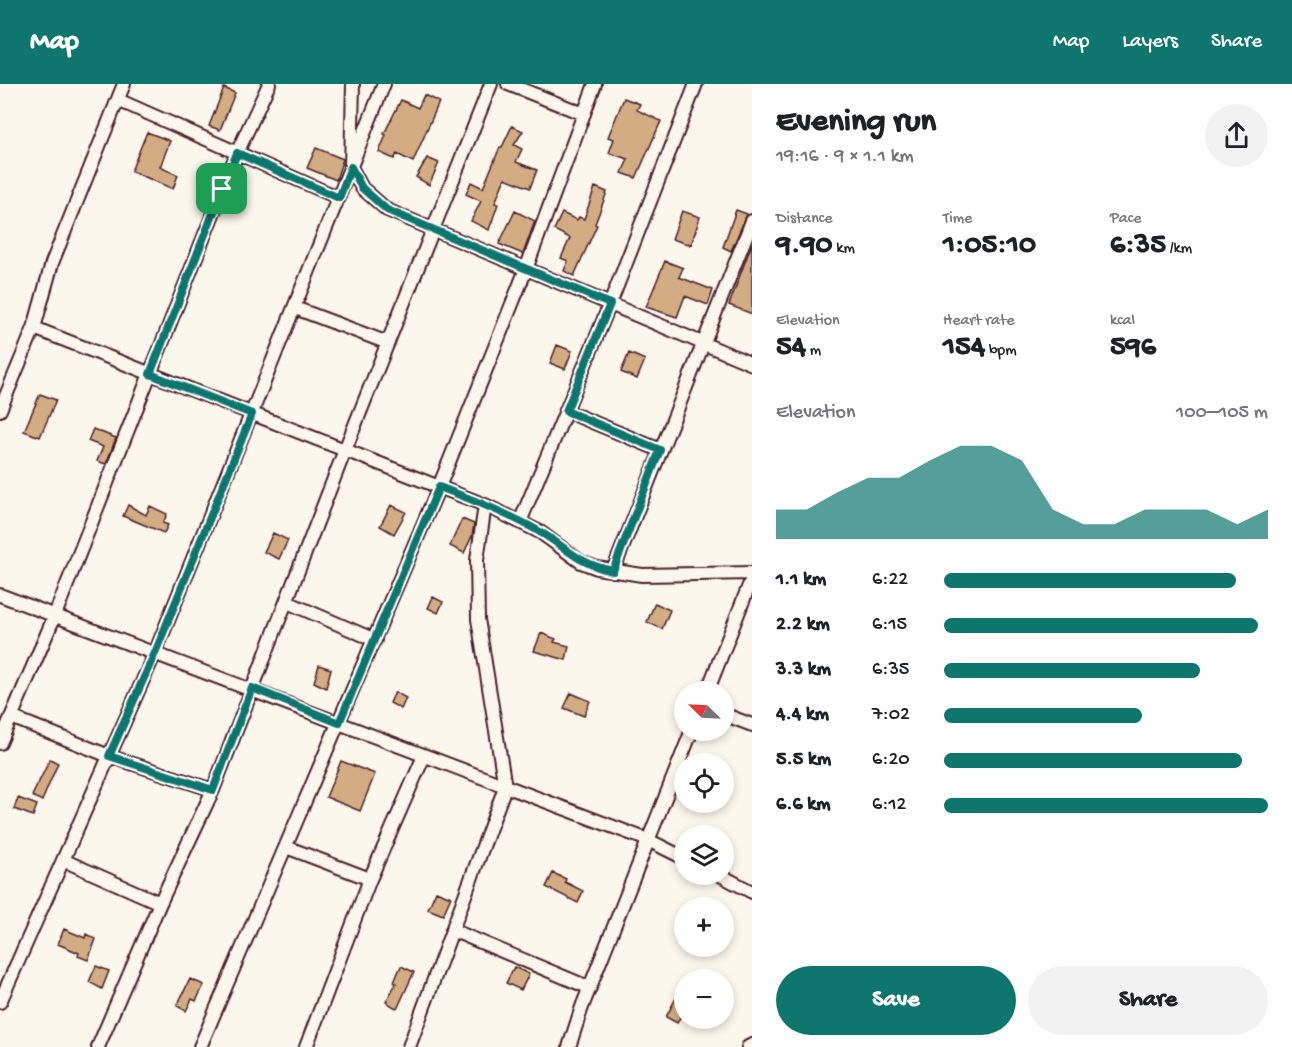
<!DOCTYPE html>
<meta charset="utf-8">
<style>
:root{--surface:#fff;--page:#f2f2f2;--text:#202124;--muted:#757577;--accent:#0f766e}
body{margin:0;font-family:"Gochi Hand",sans-serif;background:var(--page);color:var(--text);height:100vh;display:flex;flex-direction:column;font-size:22px;white-space:nowrap}
*{box-sizing:border-box;margin:0}
p{font-size:20px;color:var(--muted)}
.icon{flex:none;width:33px;height:33px;fill:none;stroke:currentColor;stroke-width:2;stroke-linecap:round;stroke-linejoin:round}
.map{position:relative;flex:1;overflow:hidden}
.side{display:flex;flex-direction:column;background:var(--surface);width:540px}
.side>*{flex:none}
.needle{width:39px;rotate:294deg}
.controls{position:absolute;left:674px;top:597px;display:grid;gap:12px}
.controls a{display:grid;place-items:center;width:60px;height:60px;border-radius:50%;background:var(--surface);box-shadow:0 3px 9px #0003;font-size:30px}
.pin{position:absolute;display:grid;place-items:center;width:51px;height:51px;color:#fff;margin:-26px;border-radius:12px;box-shadow:0 3px 9px #0006}
.round{display:grid;place-items:center;flex:none;width:63px;height:63px;border-radius:32px;background:var(--page)}
.overview{display:flex;align-items:center;justify-content:space-between;height:102px;padding:0 24px}
h1{font-size:33px;font-weight:800;line-height:45px}
.stats{display:grid;grid-template-columns:repeat(3,1fr);gap:9px;height:102px;padding:6px 24px}
.stats div{display:grid;align-content:center}
.stats b{font-size:30px;font-weight:800}
.stats small{font-size:16px;font-weight:400}
.stats p{font-size:16px}
.chart{height:168px;padding:12px 24px}
.chart p{display:flex;justify-content:space-between}
.chart svg{width:100%;height:108px;margin-top:6px;fill:var(--accent);opacity:.7}
.cta{display:flex;gap:12px;margin-top:auto;padding:12px 24px}
.cta a{flex:1;height:69px;border-radius:36px;background:var(--accent);color:#fff;font-size:24px;font-weight:800;line-height:69px;text-align:center}
.cta a+a{background:var(--page);color:var(--text)}
ul{padding:0 24px;list-style:none;font-size:20px}
li{display:grid;grid-template-columns:96px 72px 1fr;align-items:center;height:45px}
li i{height:15px;border-radius:8px;background:var(--accent)}
header{display:flex;align-items:center;gap:36px;box-sizing:border-box;height:84px;padding:0 30px;background:var(--accent);color:#fff}
header strong{font-size:28px}
nav{display:flex;gap:33px;margin-inline-start:auto;font-size:21px}
main{display:flex;flex:1;min-height:0}
.map>svg:first-child{display:block}
.building{fill:#d2ad84;stroke:#4a1f2b;stroke-width:1.5}
.lines{fill:none;stroke-linecap:round;stroke-linejoin:round}
.street-casing{stroke:#4a1f2b;stroke-width:16}
.street{stroke:#fbf7ec;stroke-width:12}
.route-casing{stroke:#fff;stroke-width:12}
.route{stroke:#0f766e;stroke-width:8}
</style>
<header>
<strong>Map</strong>
<nav><a>Map</a><a>Layers</a><a>Share</a></nav>
</header>
<main>
<div class="map">
<svg width="752" height="963" viewBox="0 0 752 963">
<rect width="100%" height="100%" fill="#fbf7ec"/>
<filter id="ink" filterUnits="userSpaceOnUse"><feTurbulence type="fractalNoise" baseFrequency=".0167" numOctaves="2"/><feDisplacementMap in="SourceGraphic" scale="12" xChannelSelector="R" yChannelSelector="G"/><feConvolveMatrix kernelMatrix="1 2 1 2 8 2 1 2 1" color-interpolation-filters="sRGB"/></filter>
<g filter="url(#ink)">
<path class="building" d="M 224,4 L 235,9 L 220,46 L 209,42 Z
M 424,11 L 439,18 L 413,78 L 397,70 L 394,75 L 379,68 L 386,51 L 384,50 L 401,16 L 418,24 Z
M 624,14 L 640,20 L 637,26 L 661,37 L 636,94 L 622,89 L 628,75 L 609,69 L 614,55 L 608,53 Z
M 512,42 L 523,47 L 514,61 L 522,65 L 516,78 L 537,86 L 530,104 L 505,94 L 495,119 L 498,120 L 489,146 L 471,137 L 481,117 L 466,110 L 471,98 L 483,104 L 500,63 L 502,63 Z
M 147,48 L 170,57 L 160,83 L 178,91 L 173,105 L 131,87 Z
M 316,64 L 343,75 L 336,96 L 307,84 Z
M 427,74 L 439,79 L 429,101 L 416,93 Z
M 595,103 L 607,108 L 595,140 L 597,141 L 574,192 L 564,187 L 568,177 L 561,174 L 570,154 L 554,146 L 562,129 L 577,136 L 579,133 L 584,135 Z
M 736,126 L 747,130 L 731,167 L 723,163 Z
M 515,127 L 535,137 L 523,170 L 499,160 Z
M 682,127 L 700,133 L 691,161 L 672,155 Z
M 752,159 L 752,230 L 729,221 Z
M 665,177 L 683,184 L 679,193 L 713,206 L 708,221 L 685,212 L 677,233 L 646,223 Z
M 557,261 L 572,267 L 565,285 L 550,279 Z
M 629,269 L 645,276 L 637,295 L 621,288 Z
M 40,310 L 56,316 L 40,353 L 24,347 Z
M 93,345 L 116,354 L 106,380 L 97,377 L 103,363 L 88,357 Z
M 128,421 L 146,431 L 150,422 L 167,430 L 163,439 L 168,441 L 164,449 L 123,432 Z
M 391,421 L 406,428 L 394,450 L 380,442 Z
M 462,435 L 474,440 L 472,452 L 464,469 L 450,462 Z
M 273,449 L 288,456 L 279,475 L 264,468 Z
M 433,513 L 443,518 L 438,529 L 428,524 Z
M 655,519 L 670,526 L 662,545 L 647,538 Z
M 541,549 L 556,555 L 554,558 L 569,562 L 566,576 L 534,567 Z
M 319,581 L 331,585 L 326,604 L 314,598 Z
M 395,608 L 406,614 L 401,625 L 390,619 Z
M 571,609 L 590,617 L 584,632 L 564,624 Z
M 50,675 L 58,679 L 42,717 L 32,712 Z
M 341,677 L 375,690 L 360,727 L 326,713 Z
M 18,714 L 37,721 L 33,732 L 14,725 Z
M 553,789 L 566,795 L 565,798 L 583,807 L 578,819 L 546,803 Z
M 436,807 L 451,813 L 443,831 L 428,825 Z
M 64,845 L 85,854 L 86,850 L 96,855 L 88,876 L 78,872 L 79,869 L 58,860 Z
M 96,882 L 109,887 L 102,905 L 89,898 Z
M 401,882 L 414,888 L 398,923 L 396,924 L 386,918 L 396,899 L 394,898 Z
M 514,883 L 529,890 L 521,906 L 506,899 Z
M 190,895 L 204,901 L 196,917 L 192,915 L 186,927 L 177,922 Z
M 684,899 L 684,926 L 677,939 L 666,933 Z"/>
<g class="lines">
<defs>
<path id="street" d="M 353,0 L 351,83 L 362,104 L 387,126 L 752,280
M 508,0 L 584,30
M 118,16 L 339,114
M 295,224 L 388,259
M 34,244 L 485,421 L 540,448 L 581,478 L 597,484 L 642,491 L 752,489
M 0,326 L 34,244 L 52,179 L 124,0
M 566,327 L 660,366
M 520,438 L 610,220 L 696,0
M 613,487 L 752,137
M 0,511 L 648,756 L 684,774
M 287,518 L 375,556
M 707,608 L 752,494
M 723,630 L 752,641
M 11,633 L 109,672 L 213,706
M 0,659 L 55,531 L 237,69 L 269,0
M 286,763 L 370,795
M 63,776 L 160,819
M 718,790 L 752,808
M 452,846 L 590,904
M 0,918 L 155,569 L 384,0
M 98,963 L 160,819 L 213,706 L 345,366 L 491,0
M 200,963 L 439,403 L 526,185 L 595,0
M 306,963 L 370,795 L 424,672
M 409,963 L 505,703 L 478,535 L 477,476 L 485,421
M 569,963 L 582,923 L 692,646
M 748,963 L 752,961"/>
</defs>
<use href="#street" class="street-casing"/>
<use href="#street" class="street"/>
</g>
</g>
<g class="lines" filter="url(#ink)">
<defs>
<path id="route" d="M 237,69 L 339,114 L 351,83 L 362,104 L 387,126 L 610,220 L 566,327 L 660,366 L 613,487 C 578,480 569,465 540,448 C 509,430 474,416 439,403 L 339,639 L 252,604 L 213,706 L 109,672 L 155,569 L 252,330 L 150,290 Z"/>
</defs>
<use href="#route" class="route-casing"/>
<use href="#route" class="route"/>
</g>
</svg>
<div class="controls">
<a><svg class="needle" viewBox="-14 -14 28 28"><path d="M0-13l5 13h-10z" fill="#e53935"/><path d="M0 13l5-13h-10z" fill="#757577"/></svg></a>
<a><svg class="icon" aria-label="locate" viewBox="0 0 24 24"><circle cx="12" cy="12" r="6"/><path d="M12 2v4M12 18v4M2 12h4M18 12h4"/></svg></a>
<a><svg class="icon" aria-label="layers" viewBox="0 0 24 24"><path d="M12 4l9 5-9 5-9-5zM3 14l9 5 9-5"/></svg></a>
<a>+</a>
<a>−</a>
</div>
<div class="pin" style="left:222px;top:105px;background:#1e9e55"><svg class="icon" aria-label="arrive" viewBox="0 0 24 24"><path d="M6 21V4h12l-3 4 3 4H6"/></svg></div>
</div>
<section class="side">
<div class="overview"><div><h1>Evening run</h1><p>19:16 · 9 × 1.1 km</p></div><a class="round"><svg class="icon" aria-label="share" viewBox="0 0 24 24"><path d="M12 15V3M7 8l5-5 5 5M5 13v7h14v-7"/></svg></a></div>
<div class="stats">
<div><p>Distance</p><b>9.90<small> km</small></b></div>
<div><p>Time</p><b>1:05:10</b></div>
<div><p>Pace</p><b>6:35<small> /km</small></b></div>
</div>
<div class="stats">
<div><p>Elevation</p><b>54<small> m</small></b></div>
<div><p>Heart rate</p><b>154<small> bpm</small></b></div>
<div><p>kcal</p><b>596</b></div>
</div>
<div class="chart"><p><span>Elevation</span>100–105 m</p>
<svg viewBox="0 0 160 44" preserveAspectRatio="none"><path d="M0 44V32L10 32L20 25L30 19L40 19L50 12L60 6L70 6L80 12L90 32L100 38L110 38L120 32L130 32L140 32L150 38L160 32V44z"/></svg>
</div>
<ul>
<li><b>1.1 km</b>6:22<i style="width:90%"></i></li>
<li><b>2.2 km</b>6:15<i style="width:97%"></i></li>
<li><b>3.3 km</b>6:35<i style="width:79%"></i></li>
<li><b>4.4 km</b>7:02<i style="width:61%"></i></li>
<li><b>5.5 km</b>6:20<i style="width:92%"></i></li>
<li><b>6.6 km</b>6:12<i style="width:100%"></i></li>
</ul>
<div class="cta"><a>Save</a><a>Share</a></div>
</section>
</main>
